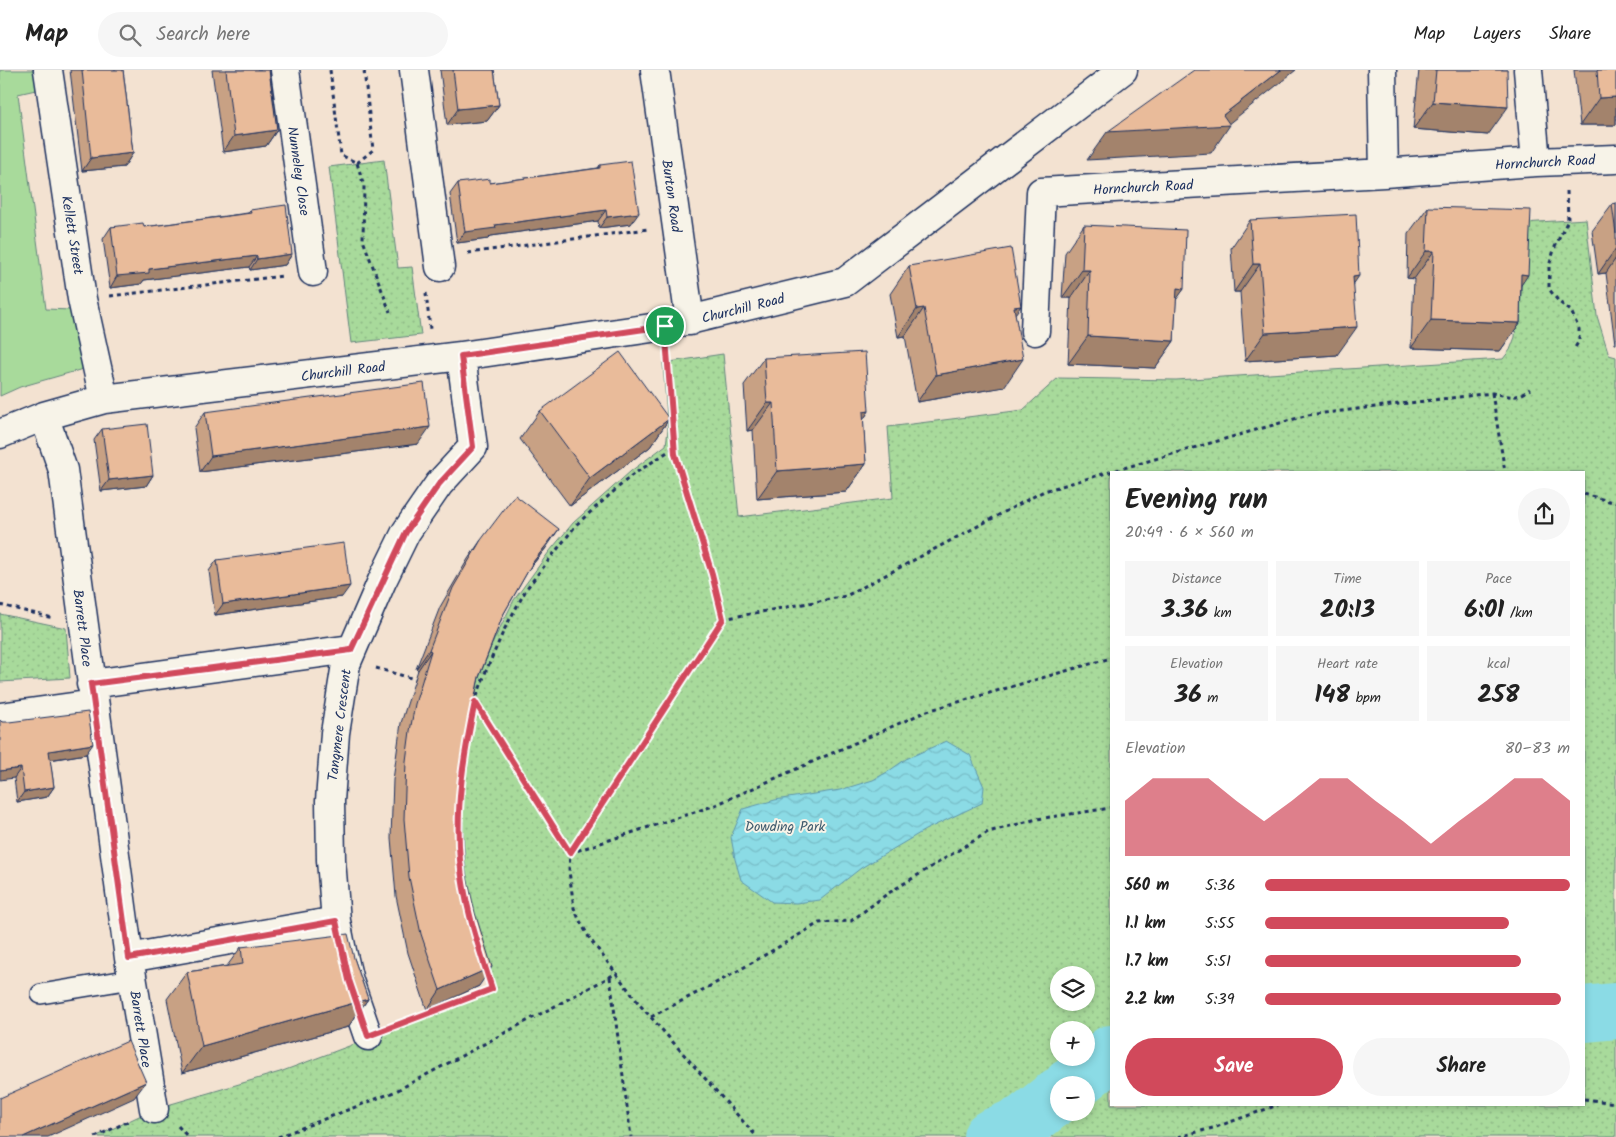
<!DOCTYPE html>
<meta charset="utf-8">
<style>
:root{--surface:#fff;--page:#f6f6f6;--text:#222;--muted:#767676;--line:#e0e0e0;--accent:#d1495b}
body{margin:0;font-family:Kalam,sans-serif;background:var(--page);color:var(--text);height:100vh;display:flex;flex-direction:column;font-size:19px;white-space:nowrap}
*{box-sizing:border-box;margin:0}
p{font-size:16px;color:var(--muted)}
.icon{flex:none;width:28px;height:28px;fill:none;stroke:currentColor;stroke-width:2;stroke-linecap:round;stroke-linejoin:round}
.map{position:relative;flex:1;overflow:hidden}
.panel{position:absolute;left:1110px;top:401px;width:475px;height:635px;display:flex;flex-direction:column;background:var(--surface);border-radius:0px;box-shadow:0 2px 8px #0003}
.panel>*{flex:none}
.controls{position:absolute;left:1050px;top:896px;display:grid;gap:10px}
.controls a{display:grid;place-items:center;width:45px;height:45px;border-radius:50%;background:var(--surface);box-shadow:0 2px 8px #0003;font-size:25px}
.pin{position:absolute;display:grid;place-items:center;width:42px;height:42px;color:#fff;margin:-21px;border:2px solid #fff;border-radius:50%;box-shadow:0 1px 5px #0007}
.round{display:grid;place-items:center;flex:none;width:52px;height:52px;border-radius:26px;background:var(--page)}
.overview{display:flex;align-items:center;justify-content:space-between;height:85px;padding:0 15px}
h1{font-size:28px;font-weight:600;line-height:38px}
.figures{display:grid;grid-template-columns:repeat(3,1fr);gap:8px;height:85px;padding:5px 15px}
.figures div{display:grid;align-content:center;border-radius:0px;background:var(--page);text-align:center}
.figures b{font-size:25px;font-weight:600}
.figures small{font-size:14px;font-weight:400}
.figures p{font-size:14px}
.chart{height:140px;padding:10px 15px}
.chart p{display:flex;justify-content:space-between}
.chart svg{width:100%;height:90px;margin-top:5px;fill:var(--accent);opacity:.7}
.button{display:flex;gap:10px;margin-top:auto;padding:10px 15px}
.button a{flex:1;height:58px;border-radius:30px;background:var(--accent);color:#fff;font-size:20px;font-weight:600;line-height:58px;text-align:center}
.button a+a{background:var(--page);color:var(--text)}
ul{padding:0 15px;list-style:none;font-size:16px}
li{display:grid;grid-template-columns:80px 60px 1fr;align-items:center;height:38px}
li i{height:12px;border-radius:6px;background:var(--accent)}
header{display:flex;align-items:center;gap:30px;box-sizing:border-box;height:70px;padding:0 25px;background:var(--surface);border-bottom:1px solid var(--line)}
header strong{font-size:24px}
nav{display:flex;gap:28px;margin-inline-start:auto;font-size:18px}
.search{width:350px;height:45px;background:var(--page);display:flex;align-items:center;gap:12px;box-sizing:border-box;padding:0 18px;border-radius:28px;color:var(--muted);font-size:19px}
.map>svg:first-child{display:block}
.grass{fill:#a8da9b;stroke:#62847c}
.park{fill:url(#park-dots);stroke:#62847c;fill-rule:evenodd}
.water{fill:url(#water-waves);stroke:#5e96af}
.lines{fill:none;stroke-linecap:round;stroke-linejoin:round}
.river{stroke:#8bdbe5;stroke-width:56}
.service-casing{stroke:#1b2f5e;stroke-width:22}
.minor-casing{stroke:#1b2f5e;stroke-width:31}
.path{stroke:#1b2f5e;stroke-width:3;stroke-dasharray:4 4;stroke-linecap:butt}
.service{stroke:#f7f3e8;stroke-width:19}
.minor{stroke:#f7f3e8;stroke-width:28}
.wall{fill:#c8a184;stroke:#1b2f5e}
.shaded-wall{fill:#a3836c;stroke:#1b2f5e}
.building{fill:#e9bb9a;stroke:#1b2f5e}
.route-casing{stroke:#fff;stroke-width:10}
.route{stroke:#d1495b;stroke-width:6}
.labels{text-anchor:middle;stroke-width:4;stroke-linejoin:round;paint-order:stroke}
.street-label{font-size:14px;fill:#1b2f5e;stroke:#f7f3e8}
.park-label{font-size:14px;fill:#3e5a6d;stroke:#f7f3e8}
</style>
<header>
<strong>Map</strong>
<div class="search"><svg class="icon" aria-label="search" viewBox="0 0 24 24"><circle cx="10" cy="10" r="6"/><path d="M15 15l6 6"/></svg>Search here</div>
<nav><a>Map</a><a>Layers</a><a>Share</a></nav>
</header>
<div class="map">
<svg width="1616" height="1067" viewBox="0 0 1616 1067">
<defs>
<pattern id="park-dots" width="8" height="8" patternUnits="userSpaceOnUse" patternTransform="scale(1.25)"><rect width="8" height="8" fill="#a8da9b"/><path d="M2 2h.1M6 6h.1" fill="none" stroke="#90bb88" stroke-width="1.8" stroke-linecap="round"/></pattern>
<pattern id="water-waves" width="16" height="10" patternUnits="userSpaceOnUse" patternTransform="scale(1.25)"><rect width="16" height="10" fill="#8bdbe5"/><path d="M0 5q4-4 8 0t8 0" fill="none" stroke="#77bcc7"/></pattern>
</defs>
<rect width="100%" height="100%" fill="#f3e2d1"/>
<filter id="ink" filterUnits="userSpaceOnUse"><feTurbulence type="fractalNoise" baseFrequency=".02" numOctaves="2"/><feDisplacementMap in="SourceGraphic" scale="10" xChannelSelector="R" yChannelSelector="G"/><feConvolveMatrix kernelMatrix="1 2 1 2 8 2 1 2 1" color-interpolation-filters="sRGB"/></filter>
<g filter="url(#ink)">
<path class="grass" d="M 0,0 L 38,0 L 40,19 L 18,24 L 46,239 L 71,240 L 83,299 L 20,317 L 0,326 Z"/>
<path class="park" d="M 384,90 L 398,198 L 412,197 L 421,265 L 351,273 L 329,97 Z
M 1586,149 L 1597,246 L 1609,285 L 1616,287 L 1616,1067 L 95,1067 L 154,1039 L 280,1002 L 490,923 L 477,880 L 457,789 L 462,676 L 475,619 L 491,576 L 514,530 L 549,482 L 573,453 L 631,401 L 666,375 L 668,360 L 663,293 L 723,284 L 739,447 L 893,428 L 888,357 L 1023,340 L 1058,308 L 1176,310 L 1503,289 L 1510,280 L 1515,267 L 1523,153 ZM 1111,402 L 1584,402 L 1584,1035 L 1111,1035 ZM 1059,905 L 1086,905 L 1086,932 L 1059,932 ZM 1059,960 L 1086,960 L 1086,988 L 1059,988 ZM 1059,1015 L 1086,1015 L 1086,1042 L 1059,1042 Z
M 0,544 L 66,558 L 70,608 L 0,612 Z"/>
<path class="water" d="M 946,671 L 970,685 L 984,717 L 982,733 L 925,760 L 861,798 L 820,830 L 796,833 L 772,832 L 741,810 L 735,789 L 731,767 L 743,739 L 775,730 L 840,720 L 873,710 L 889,701 L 906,689 Z"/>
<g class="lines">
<path class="river" d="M 1584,944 L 1616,941
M 1071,1015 L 1111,983
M 991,1067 L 1025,1052 L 1059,1025"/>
<defs>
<path id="service" d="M 41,924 L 132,909"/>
<path id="minor" d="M 48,0 L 82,229 L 104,329
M 285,0 L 313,202
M 414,0 L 440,197
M 655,0 L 690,251
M 1382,0 L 1384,103
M 1528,0 L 1536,92
M 1035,261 L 1041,122 L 1384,103 L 1536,92 L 1616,89
M 44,346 L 63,400 L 129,888 L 154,1039
M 0,364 L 44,346 L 104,329 L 461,286 L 665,256 L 845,212 L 1123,0
M 91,614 L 351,579
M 0,647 L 94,634
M 129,888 L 336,851
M 368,966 L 349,911 L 342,881 L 336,851 L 331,790 L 330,731 L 335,663 L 346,594 L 382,511 L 406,462 L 439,414 L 473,377 L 461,286"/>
</defs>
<use href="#service" class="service-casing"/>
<use href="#minor" class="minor-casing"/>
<path class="path" d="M 330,0 L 341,85 L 357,93 L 364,116 L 363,170 L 390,242
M 357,93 L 373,80 L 364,0
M 1567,121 L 1568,150 L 1555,177 L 1549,196 L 1549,219 L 1559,232 L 1571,241 L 1579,259 L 1579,271 L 1574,279
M 468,183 L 648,159
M 426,223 L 430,259
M 110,226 L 283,206
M 668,284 L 675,384 L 711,505 L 723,549 L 846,526 L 1044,421 L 1308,345 L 1492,323 C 1508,326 1517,330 1530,319
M 1492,323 L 1505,402
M 1584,424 L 1616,433
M 0,535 L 53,548
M 376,598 L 418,610
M 475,632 L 570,783 L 569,801 L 574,838 L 580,851 L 590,869 L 640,935 L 757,1067
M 465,689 L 475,632 L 486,601 L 504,560 L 527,518 L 577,454 L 631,406 L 675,377
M 570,783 L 713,736 L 927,641 L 1111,588
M 570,783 L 723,549
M 610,907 L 631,1067
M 651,947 L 731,905 L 819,853 L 851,851 L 887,824 L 988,762 L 1037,749 L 1111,738
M 396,955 L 492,919 L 487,901
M 1584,1029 L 1616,1033
M 178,1056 L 188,1067
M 95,1067 L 129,1051
M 278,1067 L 394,1022 L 617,903
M 1178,1067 L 1213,1058 L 1278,1035"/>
<use href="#service" class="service"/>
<use href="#minor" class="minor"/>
</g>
<path class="wall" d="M 70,0 L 123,0 L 133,83 L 124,97 L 82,101 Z
M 212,0 L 269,0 L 277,60 L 266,76 L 223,82 Z
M 440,0 L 494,0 L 499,35 L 487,51 L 447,55 Z
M 1419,0 L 1507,0 L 1488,65 L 1413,59 Z
M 1574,0 L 1616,0 L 1616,55 L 1580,55 Z
M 600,95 L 631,154 L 599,158 L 598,151 L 491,166 L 488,169 L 457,173 L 450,124 L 458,113 L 490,113 L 598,98 Z
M 1616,133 L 1616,274 L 1615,274 L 1606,203 L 1598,204 L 1592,161 L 1612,134 Z
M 1428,137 L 1521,215 L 1520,253 L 1500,281 L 1411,278 L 1414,209 L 1407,208 L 1408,164 Z
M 250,140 L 292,184 L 285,195 L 250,200 L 249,197 L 144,210 L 141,214 L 110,218 L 103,169 L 111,157 L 144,157 L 248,143 Z
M 1250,150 L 1354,214 L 1337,285 L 1245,291 L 1240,222 L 1234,222 L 1231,178 Z
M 1084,155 L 1184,219 L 1176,229 L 1174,271 L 1155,298 L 1068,294 L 1071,228 L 1062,228 L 1065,183 Z
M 909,196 L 1015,243 L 1004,317 L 917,332 L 905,266 L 898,267 L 890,224 Z
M 764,288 L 869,341 L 863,350 L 866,394 L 846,422 L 757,429 L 753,360 L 747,361 L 744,315 Z
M 540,341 L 669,349 L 650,377 L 570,436 L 520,369 Z
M 205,342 L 418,374 L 200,402 L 194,358 Z
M 102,359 L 153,405 L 146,416 L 101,421 L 94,370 Z
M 481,470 L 546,478 L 529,499 L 503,545 L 479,607 L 467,665 L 461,741 L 465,798 L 479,916 L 427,940 L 408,883 L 396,826 L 391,768 L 393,710 L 401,653 L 418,600 L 416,599 L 440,537 L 468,489 Z
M 217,490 L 342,527 L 215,545 L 209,501 Z
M 2,652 L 86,684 L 50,690 L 54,717 L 47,727 L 17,732 L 14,708 Z
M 241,877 L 354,888 L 368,929 L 348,957 L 182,1003 L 167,929 L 187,902 L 227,896 Z"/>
<path class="shaded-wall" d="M 1281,0 L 1296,0 L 1227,55 L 1230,55 L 1211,83 L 1087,90 L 1107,62 L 1223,45 Z
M 1616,27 L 1616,55 L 1580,55 L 1599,28 Z
M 1433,32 L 1508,37 L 1488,65 L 1413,59 Z
M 499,35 L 487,51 L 447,55 L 458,39 Z
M 277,60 L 266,76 L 223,82 L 234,66 Z
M 133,83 L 124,97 L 82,101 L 91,88 Z
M 606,140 L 598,151 L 491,166 L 488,169 L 457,173 L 465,162 L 495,155 Z
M 639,143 L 631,154 L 599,158 L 607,147 Z
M 1616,178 L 1616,188 L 1606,203 L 1598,204 Z
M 1426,181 L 1434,181 L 1414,209 L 1407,208 Z
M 292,184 L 285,195 L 250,200 L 257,189 Z
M 257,186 L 249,197 L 144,210 L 141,214 L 110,218 L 117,206 L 149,199 Z
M 1253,194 L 1260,194 L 1240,222 L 1234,222 Z
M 1082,200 L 1090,200 L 1071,228 L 1062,228 Z
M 1521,204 L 1528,205 L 1509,233 Z
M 1359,206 L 1340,234 L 1353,207 Z
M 1177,218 L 1184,219 L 1164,247 Z
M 1021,236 L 1001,263 L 1014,237 Z
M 924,238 L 905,266 L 898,267 L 917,239 Z
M 1431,250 L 1520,253 L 1500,281 L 1411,278 Z
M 1357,257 L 1337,285 L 1245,291 L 1265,263 Z
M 1088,266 L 1174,271 L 1155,298 L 1068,294 Z
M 1023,289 L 1004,317 L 917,332 L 936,305 Z
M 767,333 L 773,333 L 753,360 L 747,361 Z
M 869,341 L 850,369 L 863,342 Z
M 669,349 L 650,377 L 570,436 L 590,408 Z
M 430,357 L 418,374 L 200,402 L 211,386 Z
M 866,394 L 846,422 L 757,429 L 777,401 Z
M 153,405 L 146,416 L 101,421 L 109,410 Z
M 559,459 L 546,478 L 519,511 L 533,492 Z
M 350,516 L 342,527 L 215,545 L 223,534 Z
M 429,580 L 431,581 L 418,600 L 416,599 Z
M 93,674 L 86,684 L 42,691 L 49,681 Z
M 21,698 L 14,708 L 0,710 L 0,701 Z
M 54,717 L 47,727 L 17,732 L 24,722 Z
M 492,897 L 479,916 L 427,940 L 440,920 Z
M 368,929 L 348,957 L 182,1003 L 202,976 Z
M 146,1012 L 134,1028 L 48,1067 L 23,1067 Z"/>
<path class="building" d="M 82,0 L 123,0 L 133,83 L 91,88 Z
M 226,0 L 269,0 L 277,60 L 234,66 Z
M 453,0 L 494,0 L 499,35 L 458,39 Z
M 1194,0 L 1281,0 L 1223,45 L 1230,55 L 1107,62 Z
M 1436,0 L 1507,0 L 1508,37 L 1433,32 Z
M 1597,0 L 1616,0 L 1616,27 L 1599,28 Z
M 631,91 L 639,143 L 607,147 L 606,140 L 495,155 L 496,158 L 465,162 L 458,113 L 490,109 L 490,113 L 600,98 L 600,95 Z
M 1616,133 L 1616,164 L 1612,134 Z
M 286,135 L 292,184 L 257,189 L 257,186 L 149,199 L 149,203 L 117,206 L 111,157 L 143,153 L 144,157 L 251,143 L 250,140 Z
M 1428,137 L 1531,140 L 1528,205 L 1521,204 L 1520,253 L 1431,250 L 1434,181 L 1426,181 Z
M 1356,144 L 1359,206 L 1353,207 L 1357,257 L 1265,263 L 1260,194 L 1253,194 L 1250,150 Z
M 1084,155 L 1186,160 L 1184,219 L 1177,218 L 1174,271 L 1088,266 L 1090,200 L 1082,200 Z
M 1011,178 L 1021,236 L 1014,237 L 1023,289 L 936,305 L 924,238 L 917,239 L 909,196 Z
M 620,282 L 669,349 L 590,408 L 540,341 Z
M 865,282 L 869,341 L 863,342 L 866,394 L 777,401 L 773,333 L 767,333 L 764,288 Z
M 424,313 L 430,357 L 211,386 L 205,342 Z
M 147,354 L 153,405 L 109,410 L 102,359 Z
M 515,425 L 559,459 L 533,492 L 503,545 L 479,607 L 467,665 L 461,741 L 465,798 L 475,843 L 492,897 L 440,920 L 421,864 L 409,807 L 404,749 L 406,691 L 410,661 L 415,634 L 431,581 L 429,580 L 453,518 L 481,470 Z
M 344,473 L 350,516 L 223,534 L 217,490 Z
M 88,642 L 93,674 L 49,681 L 54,717 L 24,722 L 21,698 L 0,701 L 0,650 L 2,652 L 9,652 Z
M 348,864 L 354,888 L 368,929 L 202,976 L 187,902 L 243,894 L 241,877 Z
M 128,971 L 146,1012 L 23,1067 L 0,1067 L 0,1028 Z"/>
</g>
<g class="lines" filter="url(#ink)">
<defs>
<path id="route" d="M 665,256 L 675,384 L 712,504 L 723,549 L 570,783 L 475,632 C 464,684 455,737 460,790 C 464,835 479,877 492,919 L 368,966 L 349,910 L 336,851 L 129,888 L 91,614 L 351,580 L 406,462 L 439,414 L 473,377 L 461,286 Z"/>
</defs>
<use href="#route" class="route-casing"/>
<use href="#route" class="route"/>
</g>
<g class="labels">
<g class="street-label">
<text transform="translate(1545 92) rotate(-3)" y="5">Hornchurch Road</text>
<text transform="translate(299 101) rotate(82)" y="5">Nunneley Close</text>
<text transform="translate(1143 117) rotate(-3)" y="5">Hornchurch Road</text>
<text transform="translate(672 126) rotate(82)" y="5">Burton Road</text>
<text transform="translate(73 165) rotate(81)" y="5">Kellett Street</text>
<text transform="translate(743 238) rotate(-14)" y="5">Churchill Road</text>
<text transform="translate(343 301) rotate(-7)" y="5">Churchill Road</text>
<text transform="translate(83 558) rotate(83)" y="5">Barrett Place</text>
<text transform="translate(339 655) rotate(-83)" y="5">Tangmere Crescent</text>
<text transform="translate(141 959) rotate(81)" y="5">Barrett Place</text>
</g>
<g class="park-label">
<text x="785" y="761">Dowding Park</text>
</g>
</g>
</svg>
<div class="controls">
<a><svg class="icon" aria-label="layers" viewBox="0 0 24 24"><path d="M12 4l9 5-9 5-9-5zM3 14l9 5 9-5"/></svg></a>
<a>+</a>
<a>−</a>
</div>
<div class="pin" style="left:665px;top:256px;background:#1e9e55"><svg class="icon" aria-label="arrive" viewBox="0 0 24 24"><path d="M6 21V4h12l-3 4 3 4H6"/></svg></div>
<section class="panel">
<div class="overview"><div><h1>Evening run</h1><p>20:49 · 6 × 560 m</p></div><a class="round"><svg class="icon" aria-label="share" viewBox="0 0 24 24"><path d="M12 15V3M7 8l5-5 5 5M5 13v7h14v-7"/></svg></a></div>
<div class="figures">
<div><p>Distance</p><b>3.36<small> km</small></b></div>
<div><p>Time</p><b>20:13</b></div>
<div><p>Pace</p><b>6:01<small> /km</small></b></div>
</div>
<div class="figures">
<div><p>Elevation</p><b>36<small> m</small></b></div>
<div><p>Heart rate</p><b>148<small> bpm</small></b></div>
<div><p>kcal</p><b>258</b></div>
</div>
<div class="chart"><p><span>Elevation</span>80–83 m</p>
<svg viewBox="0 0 160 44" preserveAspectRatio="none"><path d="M0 44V17L10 6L20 6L30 6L40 17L50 27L60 17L70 6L80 6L90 17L100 27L110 38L120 27L130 17L140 6L150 6L160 17V44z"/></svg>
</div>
<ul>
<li><b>560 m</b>5:36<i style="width:100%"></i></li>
<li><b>1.1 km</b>5:55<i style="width:80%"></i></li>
<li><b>1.7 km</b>5:51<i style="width:84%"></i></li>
<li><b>2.2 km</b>5:39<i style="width:97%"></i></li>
</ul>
<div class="button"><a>Save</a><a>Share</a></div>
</section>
</div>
